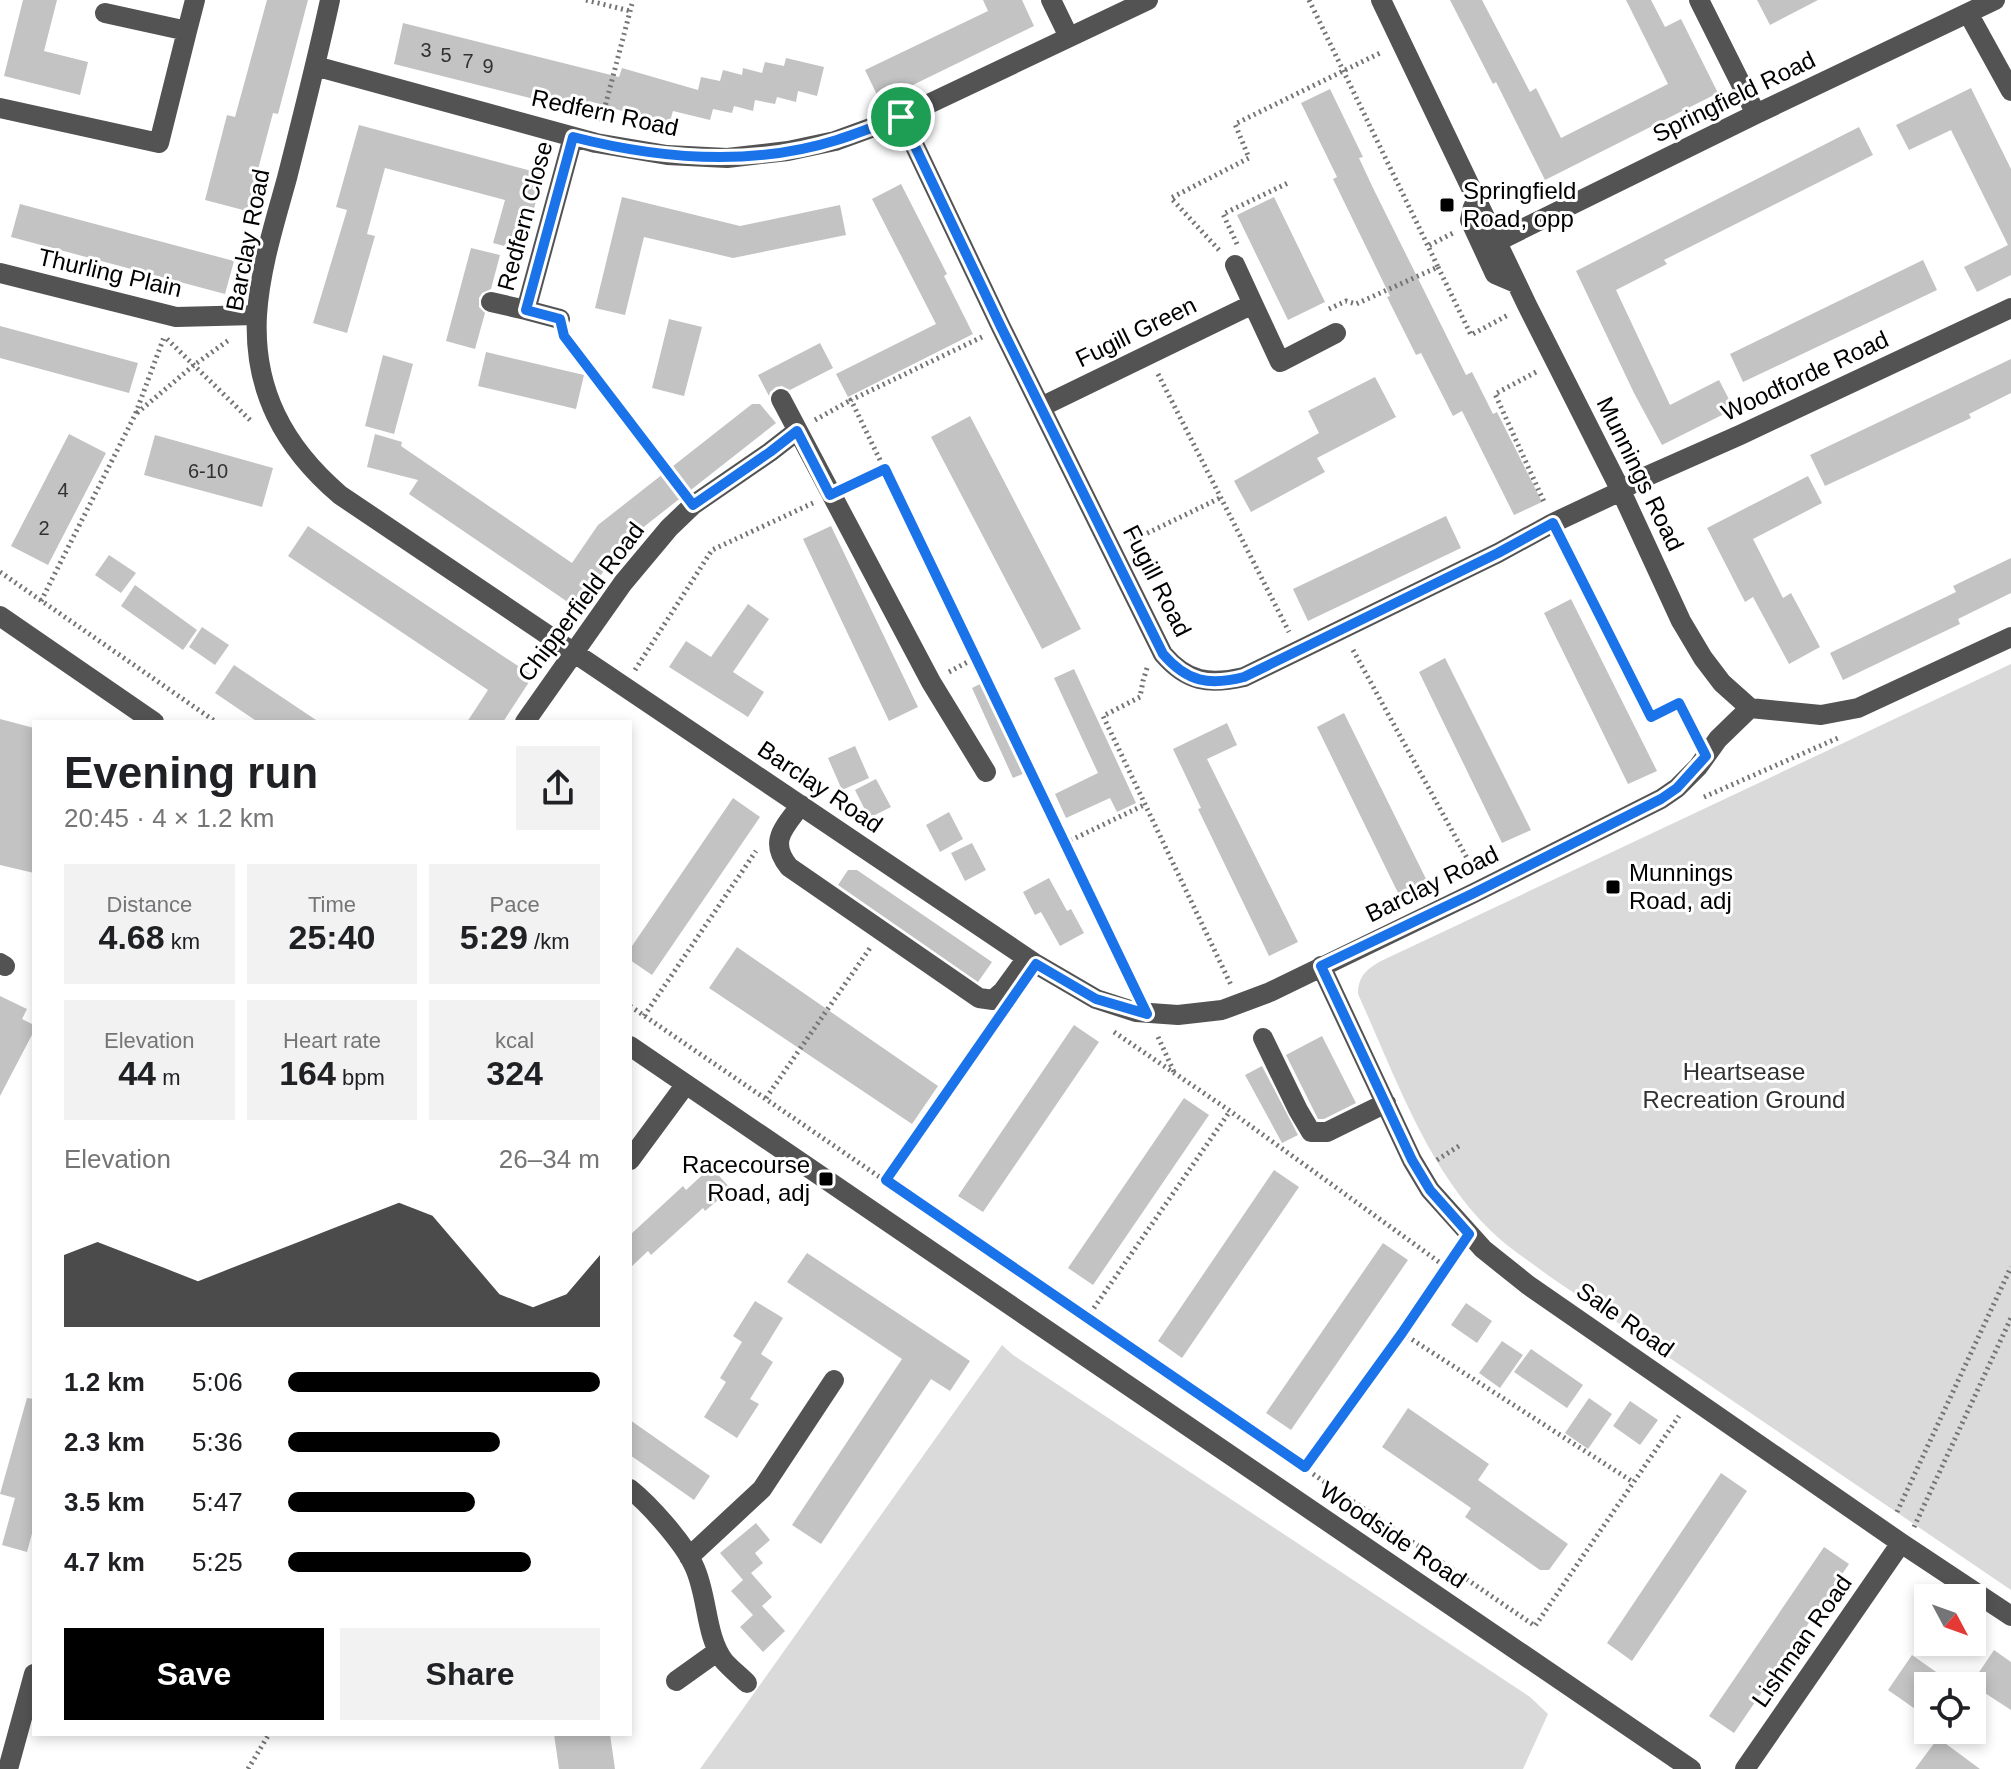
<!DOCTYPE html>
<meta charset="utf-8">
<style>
:root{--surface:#fff;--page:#f2f2f2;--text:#202124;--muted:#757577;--accent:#000}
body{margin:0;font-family:Arial,sans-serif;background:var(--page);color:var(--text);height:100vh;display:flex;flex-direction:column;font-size:30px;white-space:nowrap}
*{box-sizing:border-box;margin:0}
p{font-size:26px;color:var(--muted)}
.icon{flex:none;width:44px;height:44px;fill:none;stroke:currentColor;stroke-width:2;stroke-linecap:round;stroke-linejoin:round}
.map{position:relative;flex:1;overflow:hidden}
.details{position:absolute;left:32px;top:720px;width:600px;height:1016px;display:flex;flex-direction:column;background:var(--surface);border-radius:0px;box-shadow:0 4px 12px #0003}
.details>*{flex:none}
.needle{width:52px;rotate:131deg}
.tools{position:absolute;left:1914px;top:1584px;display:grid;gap:16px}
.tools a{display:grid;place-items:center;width:72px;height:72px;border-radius:0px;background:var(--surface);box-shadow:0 4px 12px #0003;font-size:40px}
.pin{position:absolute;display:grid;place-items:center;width:68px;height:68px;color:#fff;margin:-34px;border:4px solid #fff;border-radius:50%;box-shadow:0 2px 8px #0007}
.round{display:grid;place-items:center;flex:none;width:84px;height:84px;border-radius:0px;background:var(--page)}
.summary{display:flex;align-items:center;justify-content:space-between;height:136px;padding:0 32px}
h1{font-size:44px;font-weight:800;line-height:60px}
.figures{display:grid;grid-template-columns:repeat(3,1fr);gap:12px;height:136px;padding:8px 32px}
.figures div{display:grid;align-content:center;border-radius:0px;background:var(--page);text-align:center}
.figures b{font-size:34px;font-weight:800}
.figures small{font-size:22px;font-weight:400}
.figures p{font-size:22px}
.chart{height:224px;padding:16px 32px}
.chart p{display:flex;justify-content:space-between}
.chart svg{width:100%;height:144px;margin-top:8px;fill:var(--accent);opacity:.7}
.cta{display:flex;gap:16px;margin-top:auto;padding:16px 32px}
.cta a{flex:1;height:92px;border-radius:0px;background:var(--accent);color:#fff;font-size:32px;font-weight:800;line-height:92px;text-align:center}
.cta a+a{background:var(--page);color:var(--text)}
ul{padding:0 32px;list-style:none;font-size:26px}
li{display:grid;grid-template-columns:128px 96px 1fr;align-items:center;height:60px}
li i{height:20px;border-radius:10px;background:var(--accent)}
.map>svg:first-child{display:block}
.green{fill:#dadada}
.building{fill:#c3c3c3}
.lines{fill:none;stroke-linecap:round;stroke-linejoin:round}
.path{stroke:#757575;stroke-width:5;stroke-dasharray:2 4;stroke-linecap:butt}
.minor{stroke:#535353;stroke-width:20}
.route-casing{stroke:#fff;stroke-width:16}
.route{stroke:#1a73e8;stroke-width:10}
.poi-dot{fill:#000;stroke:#fff;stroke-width:3}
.labels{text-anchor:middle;stroke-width:6;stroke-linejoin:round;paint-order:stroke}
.number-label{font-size:20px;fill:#313131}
.street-label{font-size:24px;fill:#000;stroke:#fff}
.poi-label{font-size:24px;fill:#000;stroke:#fff;text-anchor:start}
.park-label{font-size:24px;fill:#313131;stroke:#fff}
</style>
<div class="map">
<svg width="2011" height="1769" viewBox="0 0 2011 1769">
<rect width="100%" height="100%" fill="#fff"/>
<path class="green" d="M 2011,664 L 2011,1590 L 1549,1276 C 1529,1261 1507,1247 1490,1230 C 1427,1169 1394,1073 1358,994 C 1358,976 1367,969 1381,961 Z
M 1002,1345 L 1013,1355 L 1530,1697 L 1548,1714 L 1523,1769 L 700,1769 Z"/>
<path class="building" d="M 23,0 L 57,0 L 44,51 L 88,62 L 80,95 L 4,76 Z
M 267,0 L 308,0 L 278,114 L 273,113 L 247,211 L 205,200 L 227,115 L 235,117 Z
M 983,0 L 1022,0 L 1034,26 L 880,101 L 865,70 L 988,11 Z
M 1450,0 L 1482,0 L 1530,92 L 1536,88 L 1561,138 L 1668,84 L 1626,0 L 1651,0 L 1665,27 L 1681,19 L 1718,93 L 1545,180 L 1496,82 L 1493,84 Z
M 1757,0 L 1818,0 L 1770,25 Z
M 403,23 L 619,77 L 622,68 L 698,90 L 701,77 L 720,81 L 723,70 L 742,75 L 743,68 L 762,73 L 765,62 L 784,66 L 786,58 L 824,67 L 817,96 L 798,91 L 796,102 L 777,97 L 775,104 L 755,100 L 753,111 L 734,106 L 732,113 L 713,109 L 710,120 L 673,111 L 669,125 L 589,101 L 586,112 L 394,64 Z
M 1971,88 L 2011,169 L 2011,275 L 1977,292 L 1964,267 L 2008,245 L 1951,130 L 1909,150 L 1896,125 Z
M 1330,89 L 1363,157 L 1359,158 L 1373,188 L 1466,375 L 1472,372 L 1493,414 L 1497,412 L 1542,502 L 1514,515 L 1462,411 L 1453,416 L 1421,353 L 1416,355 L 1387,297 L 1390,296 L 1333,179 L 1337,177 L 1301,103 Z
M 359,125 L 543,174 L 523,251 L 493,243 L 505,200 L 385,168 L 367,234 L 375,236 L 347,333 L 313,323 L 347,210 L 336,207 Z
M 1859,127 L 1873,155 L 1664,260 L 1667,264 L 1616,290 L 1670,405 L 1719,380 L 1734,409 L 1662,445 L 1634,393 L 1576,271 Z
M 901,184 L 947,274 L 944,276 L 973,334 L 848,397 L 836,374 L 936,324 L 872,199 Z
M 622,197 L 740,226 L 840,205 L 846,235 L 733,258 L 644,237 L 625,315 L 595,308 Z
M 1274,197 L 1325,302 L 1288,320 L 1237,215 Z
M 20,204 L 234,261 L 225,294 L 11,237 Z
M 471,248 L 500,255 L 491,289 L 482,293 L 479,298 L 479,307 L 485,313 L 475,349 L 446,341 Z
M 1923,260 L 1937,290 L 1743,382 L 1730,354 Z
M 669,319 L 702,327 L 684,396 L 652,388 Z
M 0,326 L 138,363 L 129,393 L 0,358 Z
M 820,343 L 833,368 L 790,390 L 782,386 L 776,387 L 770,392 L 769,396 L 758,375 Z
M 486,352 L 584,375 L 576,409 L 478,386 Z
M 383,355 L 413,364 L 394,434 L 365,426 Z
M 2011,359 L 2011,393 L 1969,414 L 1971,418 L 1825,486 L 1810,455 Z
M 1375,377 L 1396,417 L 1317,458 L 1325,472 L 1251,512 L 1234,481 L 1319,433 L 1308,411 Z
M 752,404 L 760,404 L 776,423 L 622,544 L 578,609 L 409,494 L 418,480 L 367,467 L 375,434 L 402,442 L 401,446 L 572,563 L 598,525 Z
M 970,416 L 1081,629 L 1042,649 L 931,437 Z
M 69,434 L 106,453 L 48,565 L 11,546 Z
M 155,435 L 273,468 L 262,507 L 144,475 Z
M 1808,476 L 1822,503 L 1753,539 L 1783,598 L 1791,593 L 1820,647 L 1789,664 L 1753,597 L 1745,602 L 1707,528 Z
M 1446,516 L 1461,548 L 1308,621 L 1293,589 Z
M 308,526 L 533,676 L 503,722 L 467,722 L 488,690 L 288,556 Z
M 831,526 L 918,707 L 889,721 L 803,539 Z
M 109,555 L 136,573 L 121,593 L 95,575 Z
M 2011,558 L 2011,593 L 1958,619 L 1960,624 L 1843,680 L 1830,653 L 1956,592 L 1953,586 Z
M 135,585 L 197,630 L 183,650 L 121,606 Z
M 1571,599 L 1657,771 L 1628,784 L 1544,613 Z
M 748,604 L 769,619 L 733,672 L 764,692 L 748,717 L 669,667 L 686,641 L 711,657 Z
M 202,627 L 229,645 L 215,665 L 189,647 Z
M 1445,658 L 1531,830 L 1502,843 L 1419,672 Z
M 234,665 L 319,722 L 258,722 L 215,693 Z
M 1074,669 L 1136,803 L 1117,812 L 1110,798 L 1066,818 L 1055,794 L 1098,773 L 1054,678 Z
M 992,678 L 1034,769 L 1013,778 L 972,688 Z
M 1344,713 L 1429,885 L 1401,899 L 1317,727 Z
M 0,719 L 34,728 L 34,873 L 0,865 Z
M 1227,723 L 1237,745 L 1207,759 L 1298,942 L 1269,956 L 1198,809 L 1201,808 L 1173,749 Z
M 855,746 L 869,778 L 842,790 L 828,758 Z
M 876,779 L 891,807 L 869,818 L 855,790 Z
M 733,798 L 760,817 L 652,975 L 630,960 L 630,949 Z
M 949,812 L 963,839 L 940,852 L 926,825 Z
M 972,843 L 986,870 L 965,881 L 951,853 Z
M 848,870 L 857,870 L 992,962 L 978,982 L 838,885 Z
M 1049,878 L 1067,911 L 1071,909 L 1084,933 L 1060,946 L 1041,912 L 1035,915 L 1023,892 Z
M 737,947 L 938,1086 L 912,1124 L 709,988 Z
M 0,996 L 27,1009 L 22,1019 L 34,1025 L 34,1031 L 0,1096 Z
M 1074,1025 L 1099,1042 L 983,1212 L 958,1196 Z
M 1322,1036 L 1356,1103 L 1324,1119 L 1318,1119 L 1286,1055 Z
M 1262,1066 L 1298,1135 L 1282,1143 L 1245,1075 Z
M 1184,1098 L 1209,1115 L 1093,1285 L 1068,1268 Z
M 711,1167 L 731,1189 L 705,1211 L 703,1208 L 651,1255 L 648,1251 L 630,1268 L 630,1235 L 683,1186 L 686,1190 Z
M 1274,1170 L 1299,1187 L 1182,1358 L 1158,1341 Z
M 1383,1243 L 1408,1260 L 1291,1430 L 1266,1413 Z
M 807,1253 L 970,1361 L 950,1391 L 931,1379 L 821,1544 L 792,1525 L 902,1359 L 787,1282 Z
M 755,1301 L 783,1318 L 761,1354 L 773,1362 L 750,1399 L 759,1404 L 737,1438 L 704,1417 L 726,1382 L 720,1378 L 742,1342 L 733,1336 Z
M 1466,1303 L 1492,1321 L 1477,1343 L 1451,1325 Z
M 1502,1341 L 1523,1355 L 1500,1388 L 1479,1373 Z
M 1531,1349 L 1583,1385 L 1567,1408 L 1514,1372 Z
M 27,1398 L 34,1399 L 34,1526 L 27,1552 L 2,1545 L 15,1498 L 0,1494 Z
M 1589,1398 L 1612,1414 L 1588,1449 L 1565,1433 Z
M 1630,1401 L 1658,1420 L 1640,1445 L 1613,1426 Z
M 1408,1408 L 1489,1464 L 1478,1480 L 1568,1544 L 1549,1570 L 1540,1570 L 1465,1517 L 1471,1508 L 1382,1447 Z
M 630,1420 L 710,1476 L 694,1500 L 630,1455 Z
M 1721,1473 L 1747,1491 L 1632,1661 L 1607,1643 Z
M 756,1523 L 770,1540 L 755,1553 L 763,1563 L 751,1573 L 772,1597 L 762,1606 L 785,1631 L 763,1652 L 740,1627 L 753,1615 L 731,1591 L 743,1580 L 720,1553 Z
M 1824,1547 L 1849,1564 L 1734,1733 L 1709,1716 Z
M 1994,1650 L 2011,1662 L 2011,1710 L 1971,1684 Z
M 1912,1655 L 1956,1686 L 1928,1686 L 1928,1718 L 1888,1690 Z
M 554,1734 L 610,1734 L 615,1769 L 559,1769 Z
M 1938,1738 L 1980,1769 L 1915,1769 Z"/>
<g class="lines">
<path class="path" d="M 586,0 L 630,11
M 1309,0 L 1428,246
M 601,122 L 633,0
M 1237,244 L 1223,214 L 1290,182
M 1219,250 L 1171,198 L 1249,158 L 1235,124 L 1382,52
M 1438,267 L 1471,335 L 1508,315
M 1329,309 L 1346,301 L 1356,304 L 1438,267 L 1428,246 L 1453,233
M 982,337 L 851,400 L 1135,988
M 167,339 L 251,421
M 567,341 L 680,488
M 1536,372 L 1495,394 L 1545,504
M 1158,374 L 1289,632
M 137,413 L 194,365 L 229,340
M 815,420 L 851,400
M 851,485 L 885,469
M 1131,541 L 1220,498
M 1563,541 L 1651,717 L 1679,703 L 1694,734
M 0,572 L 216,722
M 41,601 L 135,415 L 164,337
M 1353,650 L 1473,869
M 1147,668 L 1143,681 L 1140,697 L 1103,716 L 1231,985
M 635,670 L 712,550 L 813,503
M 949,672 L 975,658
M 1704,797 L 1838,738
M 1065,843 L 1144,805
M 630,1006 L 1535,1626 L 1679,1416
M 644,1016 L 756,851
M 1114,1032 L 1230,1111 L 1446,1267
M 1158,1037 L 1174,1072
M 766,1098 L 870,948
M 1437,1160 L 1462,1144
M 886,1180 L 995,1023
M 1087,1318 L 1230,1111
M 1402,1333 L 1633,1482
M 1305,1467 L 1402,1333 L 1456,1252
M 1897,1512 L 2011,1267
M 1914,1527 L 2011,1318
M 248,1769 L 269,1734"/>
<path class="minor" d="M 330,0 C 317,60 302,119 287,178 C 275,222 260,268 257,315 C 253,390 284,447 340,495 L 1036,964 L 1096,999 L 1136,1012 L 1178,1015 L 1222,1010 L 1270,992 L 1474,893 L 1661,799 L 1677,788 L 1698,767 L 1718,739 L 1750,708
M 1051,0 L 1069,37
M 1381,0 L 1527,305 L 1621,491 L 1681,621 L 1703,658 L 1722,683 L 1750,708 L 1821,715 L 1858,708 L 2011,637
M 1699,0 L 1756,114
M 1968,13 L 2011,91
M 187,31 L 195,0
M 315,66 L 596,143 L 667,155 L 727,158 L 788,151 L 835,141 L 901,117 L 1148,0
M 0,108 L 159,143 L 187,31 L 105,13
M 901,117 L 1001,327 L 1163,654 C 1187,682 1209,685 1244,677 L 1498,553 L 1553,523 L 1621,491 L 1636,481 L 1740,435 L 2011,308
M 1473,207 L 1470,220 L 1495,274 L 1516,283
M 1496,242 L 1756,114 L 1995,0
M 1235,265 L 1253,304
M 0,273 L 176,317 L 257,315
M 491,302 L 526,310
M 560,319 L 526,310 L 573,137
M 781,399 L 931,682 L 986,772
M 1041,407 L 1253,304 L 1280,362 L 1336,333
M 0,616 L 154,722
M 525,722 L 623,583 L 669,528 L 693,505 L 770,452 L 797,431
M 801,805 C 784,828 768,841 789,867 L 979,998 L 993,1000 L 1003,991 L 1027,958
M 0,963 L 5,966
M 1321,966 L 1412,1160 L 1430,1190 L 1483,1249 L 1528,1285 L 1901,1543 L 2011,1616
M 1263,1038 L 1298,1110 L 1311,1132 L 1327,1132 L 1386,1103
M 630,1046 L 1691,1769
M 630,1160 L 686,1084
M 630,1489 C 649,1504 684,1543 694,1566 C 708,1595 705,1636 724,1661 C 731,1669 740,1676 747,1683
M 689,1557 L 762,1489 L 834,1380
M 676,1681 L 718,1651
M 8,1769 L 34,1674
M 1745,1769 L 1901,1543"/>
</g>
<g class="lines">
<defs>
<path id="route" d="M 901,117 L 1001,327 L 1163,654 C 1187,682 1209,686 1244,677 L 1498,553 L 1553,523 L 1651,717 L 1679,703 L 1706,756 L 1677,788 L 1661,799 L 1474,893 L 1321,966 L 1412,1160 L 1430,1190 L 1469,1234 L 1402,1333 L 1305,1467 L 886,1180 L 1036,964 L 1096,999 L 1147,1014 L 885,469 L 830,495 L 797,431 L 770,452 L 693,505 L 564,336 L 560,319 L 526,310 L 573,137 C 659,159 751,167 837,140 C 858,133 879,125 901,117 Z"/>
</defs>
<use href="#route" class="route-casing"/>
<use href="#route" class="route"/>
</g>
<g class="poi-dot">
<rect x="1439" y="197" width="16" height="16" rx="4"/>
<rect x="1605" y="879" width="16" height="16" rx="4"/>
<rect x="818" y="1171" width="16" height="16" rx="4"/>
</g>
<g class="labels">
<g class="number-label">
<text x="426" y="57">3</text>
<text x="446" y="62">5</text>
<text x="468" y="68">7</text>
<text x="488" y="73">9</text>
<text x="208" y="478">6-10</text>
<text x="63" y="497">4</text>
<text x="44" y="535">2</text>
</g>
<g class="street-label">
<text transform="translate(1734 97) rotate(-26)" y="8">Springfield Road</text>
<text transform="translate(605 113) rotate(12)" y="8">Redfern Road</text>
<text transform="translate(525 216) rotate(-75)" y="8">Redfern Close</text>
<text transform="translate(248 240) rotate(-79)" y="8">Barclay Road</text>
<text transform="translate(110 273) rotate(13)" y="8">Thurling Plain</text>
<text transform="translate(1136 332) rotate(-26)" y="8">Fugill Green</text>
<text transform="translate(1805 376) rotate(-25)" y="8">Woodforde Road</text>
<text transform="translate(1640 474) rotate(64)" y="8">Munnings Road</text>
<text transform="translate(1157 581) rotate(63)" y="8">Fugill Road</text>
<text transform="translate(581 602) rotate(-53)" y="8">Chipperfield Road</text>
<text transform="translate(820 787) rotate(34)" y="8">Barclay Road</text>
<text transform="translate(1432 884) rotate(-26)" y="8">Barclay Road</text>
<text transform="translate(1625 1320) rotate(35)" y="8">Sale Road</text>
<text transform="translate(1393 1535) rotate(34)" y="8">Woodside Road</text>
<text transform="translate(1802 1641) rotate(-55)" y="8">Lishman Road</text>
</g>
<g class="poi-label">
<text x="1463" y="199">Springfield<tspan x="1463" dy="28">Road, opp</tspan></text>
<text x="1629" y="881">Munnings<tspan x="1629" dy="28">Road, adj</tspan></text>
<text x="810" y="1173" text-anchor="end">Racecourse<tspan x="810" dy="28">Road, adj</tspan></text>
</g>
<g class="park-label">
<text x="1744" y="1080">Heartsease<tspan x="1744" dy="28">Recreation Ground</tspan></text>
</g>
</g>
</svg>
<div class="tools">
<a><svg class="needle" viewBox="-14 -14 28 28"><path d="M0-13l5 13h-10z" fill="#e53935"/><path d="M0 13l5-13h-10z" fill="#757577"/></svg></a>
<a><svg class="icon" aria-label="locate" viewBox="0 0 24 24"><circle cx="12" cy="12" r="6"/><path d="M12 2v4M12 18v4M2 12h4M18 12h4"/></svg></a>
</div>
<div class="pin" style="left:901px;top:117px;background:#1e9e55"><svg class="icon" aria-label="arrive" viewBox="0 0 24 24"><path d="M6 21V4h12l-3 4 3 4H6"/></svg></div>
<section class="details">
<div class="summary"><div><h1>Evening run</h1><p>20:45 · 4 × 1.2 km</p></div><a class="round"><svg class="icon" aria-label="share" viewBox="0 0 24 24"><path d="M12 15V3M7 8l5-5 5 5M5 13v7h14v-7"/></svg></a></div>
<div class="figures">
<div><p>Distance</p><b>4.68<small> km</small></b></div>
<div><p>Time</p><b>25:40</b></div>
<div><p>Pace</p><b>5:29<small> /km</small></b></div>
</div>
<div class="figures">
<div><p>Elevation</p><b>44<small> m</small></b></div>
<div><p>Heart rate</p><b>164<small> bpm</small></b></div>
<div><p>kcal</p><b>324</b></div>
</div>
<div class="chart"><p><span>Elevation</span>26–34 m</p>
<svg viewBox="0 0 160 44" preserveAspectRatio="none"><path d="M0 44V22L10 18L20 22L30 26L40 30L50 26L60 22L70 18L80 14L90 10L100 6L110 10L120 22L130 34L140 38L150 34L160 22V44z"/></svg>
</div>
<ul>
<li><b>1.2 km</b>5:06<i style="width:100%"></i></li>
<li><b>2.3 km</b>5:36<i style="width:68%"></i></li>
<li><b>3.5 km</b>5:47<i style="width:60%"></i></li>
<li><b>4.7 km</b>5:25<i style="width:78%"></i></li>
</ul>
<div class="cta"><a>Save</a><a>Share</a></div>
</section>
</div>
